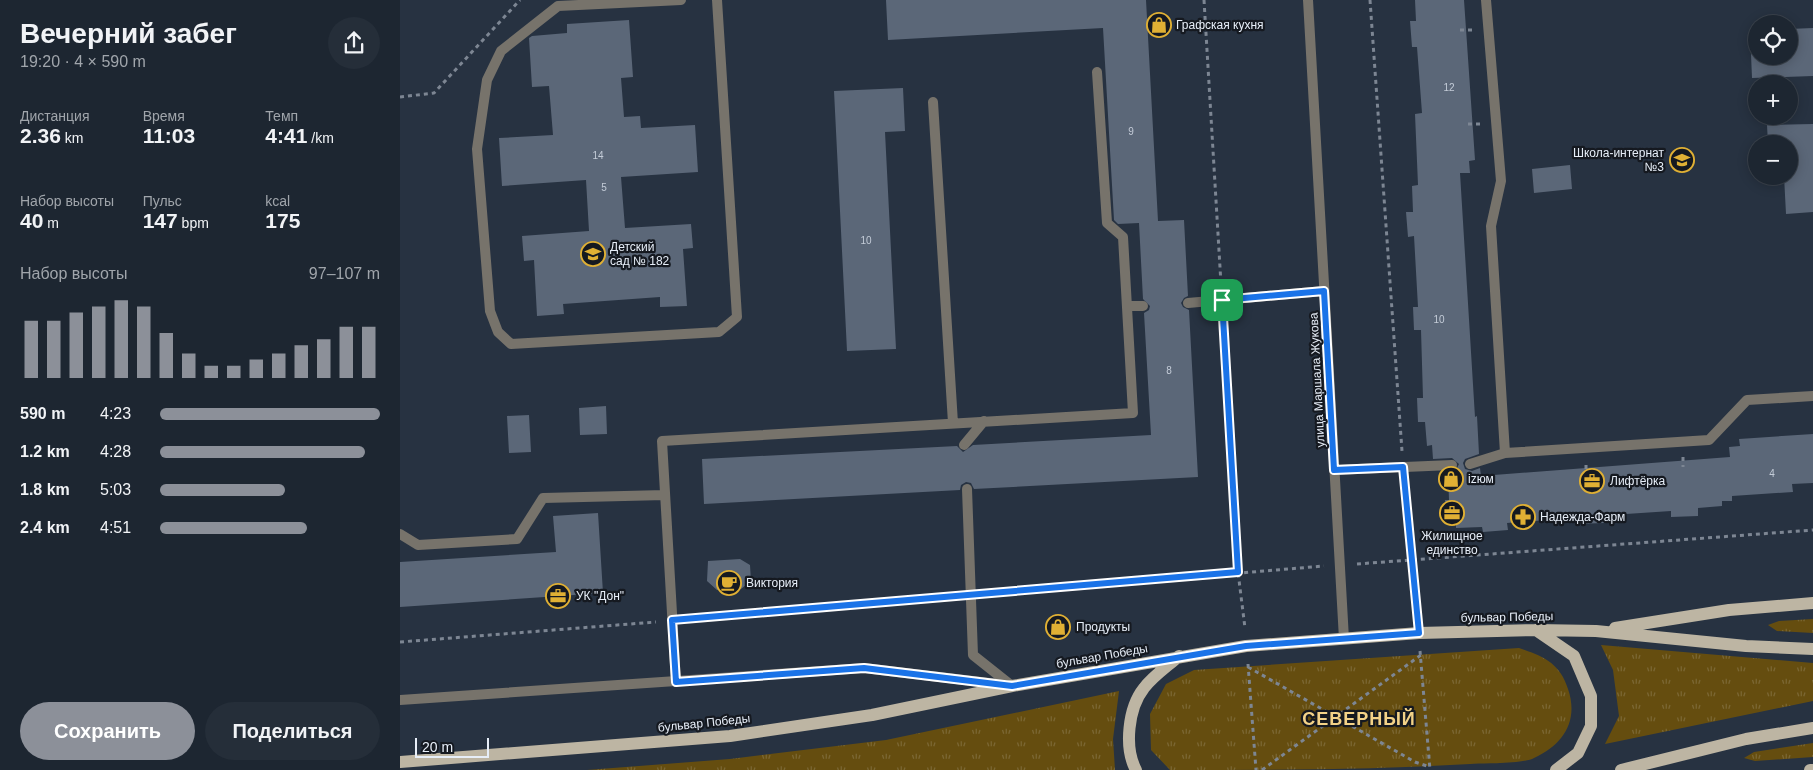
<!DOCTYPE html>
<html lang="ru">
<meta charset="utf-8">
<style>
:root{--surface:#1d2631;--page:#252e39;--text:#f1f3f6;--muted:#a0a5ab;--line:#3b434d;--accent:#8c9099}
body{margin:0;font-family:Arial,sans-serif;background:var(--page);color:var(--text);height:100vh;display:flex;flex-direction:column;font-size:19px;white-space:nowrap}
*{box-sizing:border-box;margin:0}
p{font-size:16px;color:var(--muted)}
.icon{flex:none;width:28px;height:28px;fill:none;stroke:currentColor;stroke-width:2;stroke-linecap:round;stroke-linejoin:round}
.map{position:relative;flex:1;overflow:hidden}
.panel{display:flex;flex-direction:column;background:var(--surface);width:400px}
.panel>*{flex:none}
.tools{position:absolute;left:1348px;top:15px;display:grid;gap:10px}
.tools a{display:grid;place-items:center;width:50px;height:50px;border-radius:50%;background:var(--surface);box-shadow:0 2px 12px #0003,0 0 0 1px var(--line);font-size:25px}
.scale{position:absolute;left:15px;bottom:12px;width:74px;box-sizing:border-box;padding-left:5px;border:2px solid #e7eef8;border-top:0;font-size:14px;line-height:18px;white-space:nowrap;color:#e7eef8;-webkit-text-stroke:4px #151920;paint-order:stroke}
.pin{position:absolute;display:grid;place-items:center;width:42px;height:42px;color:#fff;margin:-21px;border-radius:10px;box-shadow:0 2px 8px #0006}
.round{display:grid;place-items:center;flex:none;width:52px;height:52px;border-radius:26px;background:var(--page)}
.headline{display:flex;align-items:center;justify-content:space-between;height:85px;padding:0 20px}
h1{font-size:28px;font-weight:800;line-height:38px}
.figures{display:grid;grid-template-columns:repeat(3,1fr);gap:8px;height:85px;padding:5px 20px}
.figures div{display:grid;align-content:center}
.figures b{font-size:21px;font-weight:800}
.figures small{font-size:14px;font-weight:400}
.figures p{font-size:14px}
.chart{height:140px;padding:10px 20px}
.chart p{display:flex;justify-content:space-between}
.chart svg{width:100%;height:90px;margin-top:5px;stroke:var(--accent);stroke-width:6}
.cta{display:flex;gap:10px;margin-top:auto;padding:10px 20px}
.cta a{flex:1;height:58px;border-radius:30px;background:var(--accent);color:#fff;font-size:20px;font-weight:800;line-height:58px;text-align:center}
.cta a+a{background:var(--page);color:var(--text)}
ul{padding:0 20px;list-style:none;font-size:16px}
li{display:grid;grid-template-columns:80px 60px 1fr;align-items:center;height:38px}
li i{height:12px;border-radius:6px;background:var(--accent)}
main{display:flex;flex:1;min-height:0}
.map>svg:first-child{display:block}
.grass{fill:url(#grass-tufts)}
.building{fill:#5b6778}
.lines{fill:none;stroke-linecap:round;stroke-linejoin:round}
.path{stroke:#7d8693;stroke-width:3;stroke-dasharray:4 4;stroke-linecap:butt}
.service{stroke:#77736b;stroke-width:10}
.minor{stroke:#77736b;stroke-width:10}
.tertiary{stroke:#77736b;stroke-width:10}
.primary{stroke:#bdb5a3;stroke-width:12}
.route-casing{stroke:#fff;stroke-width:10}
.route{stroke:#1a73e8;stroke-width:6}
.labels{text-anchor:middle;stroke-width:4.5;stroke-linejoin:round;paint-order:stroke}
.number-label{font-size:10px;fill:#c4ccd8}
.poi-label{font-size:12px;fill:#e7eef8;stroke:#151920;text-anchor:start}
.street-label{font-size:12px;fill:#e7eef8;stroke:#151920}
.district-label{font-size:18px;font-weight:bold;letter-spacing:1px;fill:#f3d287;stroke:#151920}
</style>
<main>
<section class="panel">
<div class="headline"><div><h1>Вечерний забег</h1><p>19:20 · 4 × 590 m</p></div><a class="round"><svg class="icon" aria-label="share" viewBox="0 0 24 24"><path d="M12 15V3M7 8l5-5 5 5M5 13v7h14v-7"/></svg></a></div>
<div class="figures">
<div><p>Дистанция</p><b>2.36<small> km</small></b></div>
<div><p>Время</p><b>11:03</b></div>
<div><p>Темп</p><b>4:41<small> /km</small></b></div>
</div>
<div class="figures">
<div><p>Набор высоты</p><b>40<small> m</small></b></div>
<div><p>Пульс</p><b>147<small> bpm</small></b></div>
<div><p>kcal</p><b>175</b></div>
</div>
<div class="chart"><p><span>Набор высоты</span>97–107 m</p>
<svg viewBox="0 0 160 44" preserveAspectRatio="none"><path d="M5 44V16M15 44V16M25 44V12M35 44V9M45 44V6M55 44V9M65 44V22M75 44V32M85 44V38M95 44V38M105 44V35M115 44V32M125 44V28M135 44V25M145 44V19M155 44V19"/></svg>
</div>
<ul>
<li><b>590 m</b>4:23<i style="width:100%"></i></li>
<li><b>1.2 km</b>4:28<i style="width:93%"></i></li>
<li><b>1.8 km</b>5:03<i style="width:57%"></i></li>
<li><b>2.4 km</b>4:51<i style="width:67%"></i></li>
</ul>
<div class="cta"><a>Сохранить</a><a>Поделиться</a></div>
</section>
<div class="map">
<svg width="1413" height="770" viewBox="0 0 1413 770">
<defs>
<pattern id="grass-tufts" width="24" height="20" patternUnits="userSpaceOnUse" patternTransform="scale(1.25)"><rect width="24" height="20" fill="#654d0f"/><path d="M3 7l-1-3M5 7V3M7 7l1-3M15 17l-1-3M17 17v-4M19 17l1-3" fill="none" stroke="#7b6733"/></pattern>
</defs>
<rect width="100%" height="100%" fill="#273241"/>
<path class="grass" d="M 1413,619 L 1413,633 L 1377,631 L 1368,625 L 1379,621 Z
M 1201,645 L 1413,663 L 1413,701 L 1205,744 L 1219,716 L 1213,670 Z
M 1119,648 C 1143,656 1160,663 1168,689 C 1179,721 1163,745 1134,758 C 1123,764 1084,763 1070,764 C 970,770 870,770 770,770 L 751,750 L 750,714 L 766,684 L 794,670 Z
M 719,691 L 713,739 L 715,770 L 187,770 L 330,759 L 486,740 Z
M 1413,743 L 1413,757 L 1355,761 L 1344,758 L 1354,752 Z"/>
<path class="building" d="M 486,0 L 746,0 L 758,221 L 784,220 L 788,296 L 784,298 L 781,303 L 783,307 L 789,310 L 798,477 L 574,489 L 571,483 L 566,482 L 561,485 L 560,490 L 304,504 L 302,459 L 557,446 L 563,452 L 573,445 L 751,435 L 744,313 L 749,310 L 750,306 L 743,299 L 739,223 L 718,224 L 714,220 L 703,28 L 488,40 Z
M 1015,0 L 1064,0 L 1075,160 L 1069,161 L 1070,173 L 1060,173 L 1075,417 L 1077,416 L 1079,454 L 1065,459 L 1063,463 L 1065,469 L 1072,471 L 1080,468 L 1081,476 L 1330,457 L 1329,447 L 1340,446 L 1339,439 L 1413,434 L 1413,483 L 1392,484 L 1393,492 L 1332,496 L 1332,501 L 1322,501 L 1322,506 L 1298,508 L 1298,516 L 1271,517 L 1271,511 L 1226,514 L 1203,516 L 1204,523 L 1175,524 L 1175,519 L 1133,521 L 1107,523 L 1108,530 L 1083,532 L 1082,527 L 1056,528 L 1056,523 L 1047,523 L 1045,500 L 1049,500 L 1048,472 L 1056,470 L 1059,464 L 1052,458 L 1033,459 L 1032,445 L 1027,446 L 1025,422 L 1018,422 L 1017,398 L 1023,398 L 1021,330 L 1014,330 L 1013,307 L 1018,307 L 1014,236 L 1008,237 L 1006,212 L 1013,212 L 1012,186 L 1018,185 L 1015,114 L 1022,113 L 1017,47 L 1012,47 L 1010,21 L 1016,21 Z
M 229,20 L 233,77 L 221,78 L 224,117 L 240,116 L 241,128 L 295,125 L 298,172 L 221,177 L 225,228 L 291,224 L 293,248 L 283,249 L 287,306 L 260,307 L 260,297 L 163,304 L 164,314 L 137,316 L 134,260 L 124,261 L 122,236 L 189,231 L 186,180 L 102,186 L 99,138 L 153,135 L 149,86 L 132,87 L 129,38 L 132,36 L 167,33 L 167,24 Z
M 1413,28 L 1413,76 L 1352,78 L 1350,30 L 1356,30 L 1356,56 L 1389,56 L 1389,29 Z
M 503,88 L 505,131 L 485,132 L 496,349 L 447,351 L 434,91 Z
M 1413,124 L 1413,212 L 1386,214 L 1384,176 L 1389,176 L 1389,144 L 1368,144 L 1367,125 Z
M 1170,165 L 1172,189 L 1134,193 L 1132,169 Z
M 206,406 L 207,434 L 180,435 L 179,408 Z
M 129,415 L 131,452 L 109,453 L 107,416 Z
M 198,513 L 203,593 L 0,607 L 0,562 L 156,552 L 153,516 Z
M 340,559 L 350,565 L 351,581 L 341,589 L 317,590 L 307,581 L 308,561 Z"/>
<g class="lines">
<path class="path" d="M 804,0 L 821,284
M 970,0 L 1002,451
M 1060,30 L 1072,30
M 0,97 L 34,93 L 120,0
M 1068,124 L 1080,124
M 823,318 L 838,572 L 845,628
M 1283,457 L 1283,467
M 1186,465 L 1186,474
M 1004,484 L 1017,615
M 957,564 L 1413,530
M 589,594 L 924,566
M 290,619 L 555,597
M 0,642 L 256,622
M 1020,651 L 1030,770
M 848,664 L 856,770
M 848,667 L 1015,762 L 1030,767
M 862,770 L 1021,655"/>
<path class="service" d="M 281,0 L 158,6 L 101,51 L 87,80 L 77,149 L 90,311 L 98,332 L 111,344 L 319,332 L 337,317 L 317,0
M 1086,0 L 1101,181 L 1091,226 L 1105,453
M 533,102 L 553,423
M 788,303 L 924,291
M 727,306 L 743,306
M 564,445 L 584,421
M 1070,464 L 1105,453 L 1309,440 L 1347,400 L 1413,396
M 934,470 L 1052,465
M 567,489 L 573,655 L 612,686
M 0,534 L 18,545 L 117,539 L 143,498 L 265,495
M 276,682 L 262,441 L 733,413 L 723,237 L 707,223 L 697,72"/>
<path class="minor" d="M 0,700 L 464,668 L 606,685"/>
<path class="tertiary" d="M 908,0 L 944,639"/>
<path class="primary" d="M 1215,628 L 1329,610 L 1413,603
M 1136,630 L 1174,656 L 1191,696 L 1191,726 L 1178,753 L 1156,770
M 0,762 L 330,736 L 472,715 L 612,686 L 846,646 L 1019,633 L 1136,630 L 1196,631 L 1346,646 L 1413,649
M 736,770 C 724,748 728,708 744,688 C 753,676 768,666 779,656
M 1221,770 L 1346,739 L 1413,728
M 1410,770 L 1413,770"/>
</g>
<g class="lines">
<defs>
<path id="route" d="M 924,291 L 934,470 L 1003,467 L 1019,633 L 846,646 L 612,686 L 464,668 L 276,682 L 272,620 L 838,572 L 822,300 Z"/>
</defs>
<use href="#route" class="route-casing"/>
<use href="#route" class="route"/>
</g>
<defs>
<symbol id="shop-ring" viewBox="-11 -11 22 22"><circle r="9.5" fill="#151920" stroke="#e0b034" stroke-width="1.5"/><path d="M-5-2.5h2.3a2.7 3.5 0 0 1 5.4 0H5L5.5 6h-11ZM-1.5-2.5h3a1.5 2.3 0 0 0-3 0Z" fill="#e0b034"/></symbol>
<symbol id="school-ring" viewBox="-11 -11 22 22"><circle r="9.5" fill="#151920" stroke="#e0b034" stroke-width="1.5"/><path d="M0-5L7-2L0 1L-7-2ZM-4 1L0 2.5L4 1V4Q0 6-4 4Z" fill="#e0b034"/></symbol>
<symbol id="office-ring" viewBox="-11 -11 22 22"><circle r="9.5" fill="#151920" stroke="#e0b034" stroke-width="1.5"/><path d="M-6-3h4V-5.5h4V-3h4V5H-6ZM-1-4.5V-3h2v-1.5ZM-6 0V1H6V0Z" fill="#e0b034"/></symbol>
<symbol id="pharmacy-ring" viewBox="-11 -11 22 22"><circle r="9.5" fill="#151920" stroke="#e0b034" stroke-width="1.5"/><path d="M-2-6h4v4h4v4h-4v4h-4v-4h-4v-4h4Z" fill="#e0b034"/></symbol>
<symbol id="cafe-ring" viewBox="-11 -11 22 22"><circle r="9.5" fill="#151920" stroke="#e0b034" stroke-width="1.5"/><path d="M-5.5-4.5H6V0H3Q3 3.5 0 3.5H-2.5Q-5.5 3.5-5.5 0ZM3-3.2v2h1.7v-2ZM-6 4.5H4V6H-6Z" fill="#e0b034"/></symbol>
</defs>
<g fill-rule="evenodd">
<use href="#shop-ring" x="745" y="11" width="28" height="28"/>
<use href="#school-ring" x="1268" y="146" width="28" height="28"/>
<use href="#school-ring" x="179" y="240" width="28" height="28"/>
<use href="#shop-ring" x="1037" y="465" width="28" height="28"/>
<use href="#office-ring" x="1178" y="467" width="28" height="28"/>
<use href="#office-ring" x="1038" y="499" width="28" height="28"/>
<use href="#pharmacy-ring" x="1109" y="503" width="28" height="28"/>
<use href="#cafe-ring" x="315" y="569" width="28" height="28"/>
<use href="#office-ring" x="144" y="582" width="28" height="28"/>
<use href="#shop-ring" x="644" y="613" width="28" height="28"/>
</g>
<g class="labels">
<g class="number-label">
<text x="1049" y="91">12</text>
<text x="731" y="135">9</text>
<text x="198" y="159">14</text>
<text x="204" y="191">5</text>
<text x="466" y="244">10</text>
<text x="1039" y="323">10</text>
<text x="769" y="374">8</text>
<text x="1372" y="477">4</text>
</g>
<g class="poi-label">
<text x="776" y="29">Графская кухня</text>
<text x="1264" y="157" text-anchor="end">Школа-интернат<tspan x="1264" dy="14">№3</tspan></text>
<text x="210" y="251">Детский<tspan x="210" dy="14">сад № 182</tspan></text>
<text x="1068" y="483">izюм</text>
<text x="1210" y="485">Лифтёрка</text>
<text x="1140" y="521">Надежда-Фарм</text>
<text x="1052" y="540" text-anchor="middle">Жилищное<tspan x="1052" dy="14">единство</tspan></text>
<text x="346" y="587">Виктория</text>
<text x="176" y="600">УК "Дон"</text>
<text x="676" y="631">Продукты</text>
</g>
<g class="street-label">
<text transform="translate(917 380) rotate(-93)" y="4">улица Маршала Жукова</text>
<text transform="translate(1107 617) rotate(-1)" y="4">бульвар Победы</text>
<text transform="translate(702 656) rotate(-10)" y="4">бульвар Победы</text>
<text transform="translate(304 723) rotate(-6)" y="4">бульвар Победы</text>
</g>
<g class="district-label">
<text x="959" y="725">СЕВЕРНЫЙ</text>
</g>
</g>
</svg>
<div class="tools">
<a><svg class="icon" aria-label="locate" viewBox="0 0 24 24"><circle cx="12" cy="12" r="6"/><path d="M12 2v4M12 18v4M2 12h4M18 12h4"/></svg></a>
<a>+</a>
<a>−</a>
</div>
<div class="scale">20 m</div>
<div class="pin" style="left:822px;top:300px;background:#1e9e55"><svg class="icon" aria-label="arrive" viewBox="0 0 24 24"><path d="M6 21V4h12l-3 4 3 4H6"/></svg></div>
</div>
</main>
